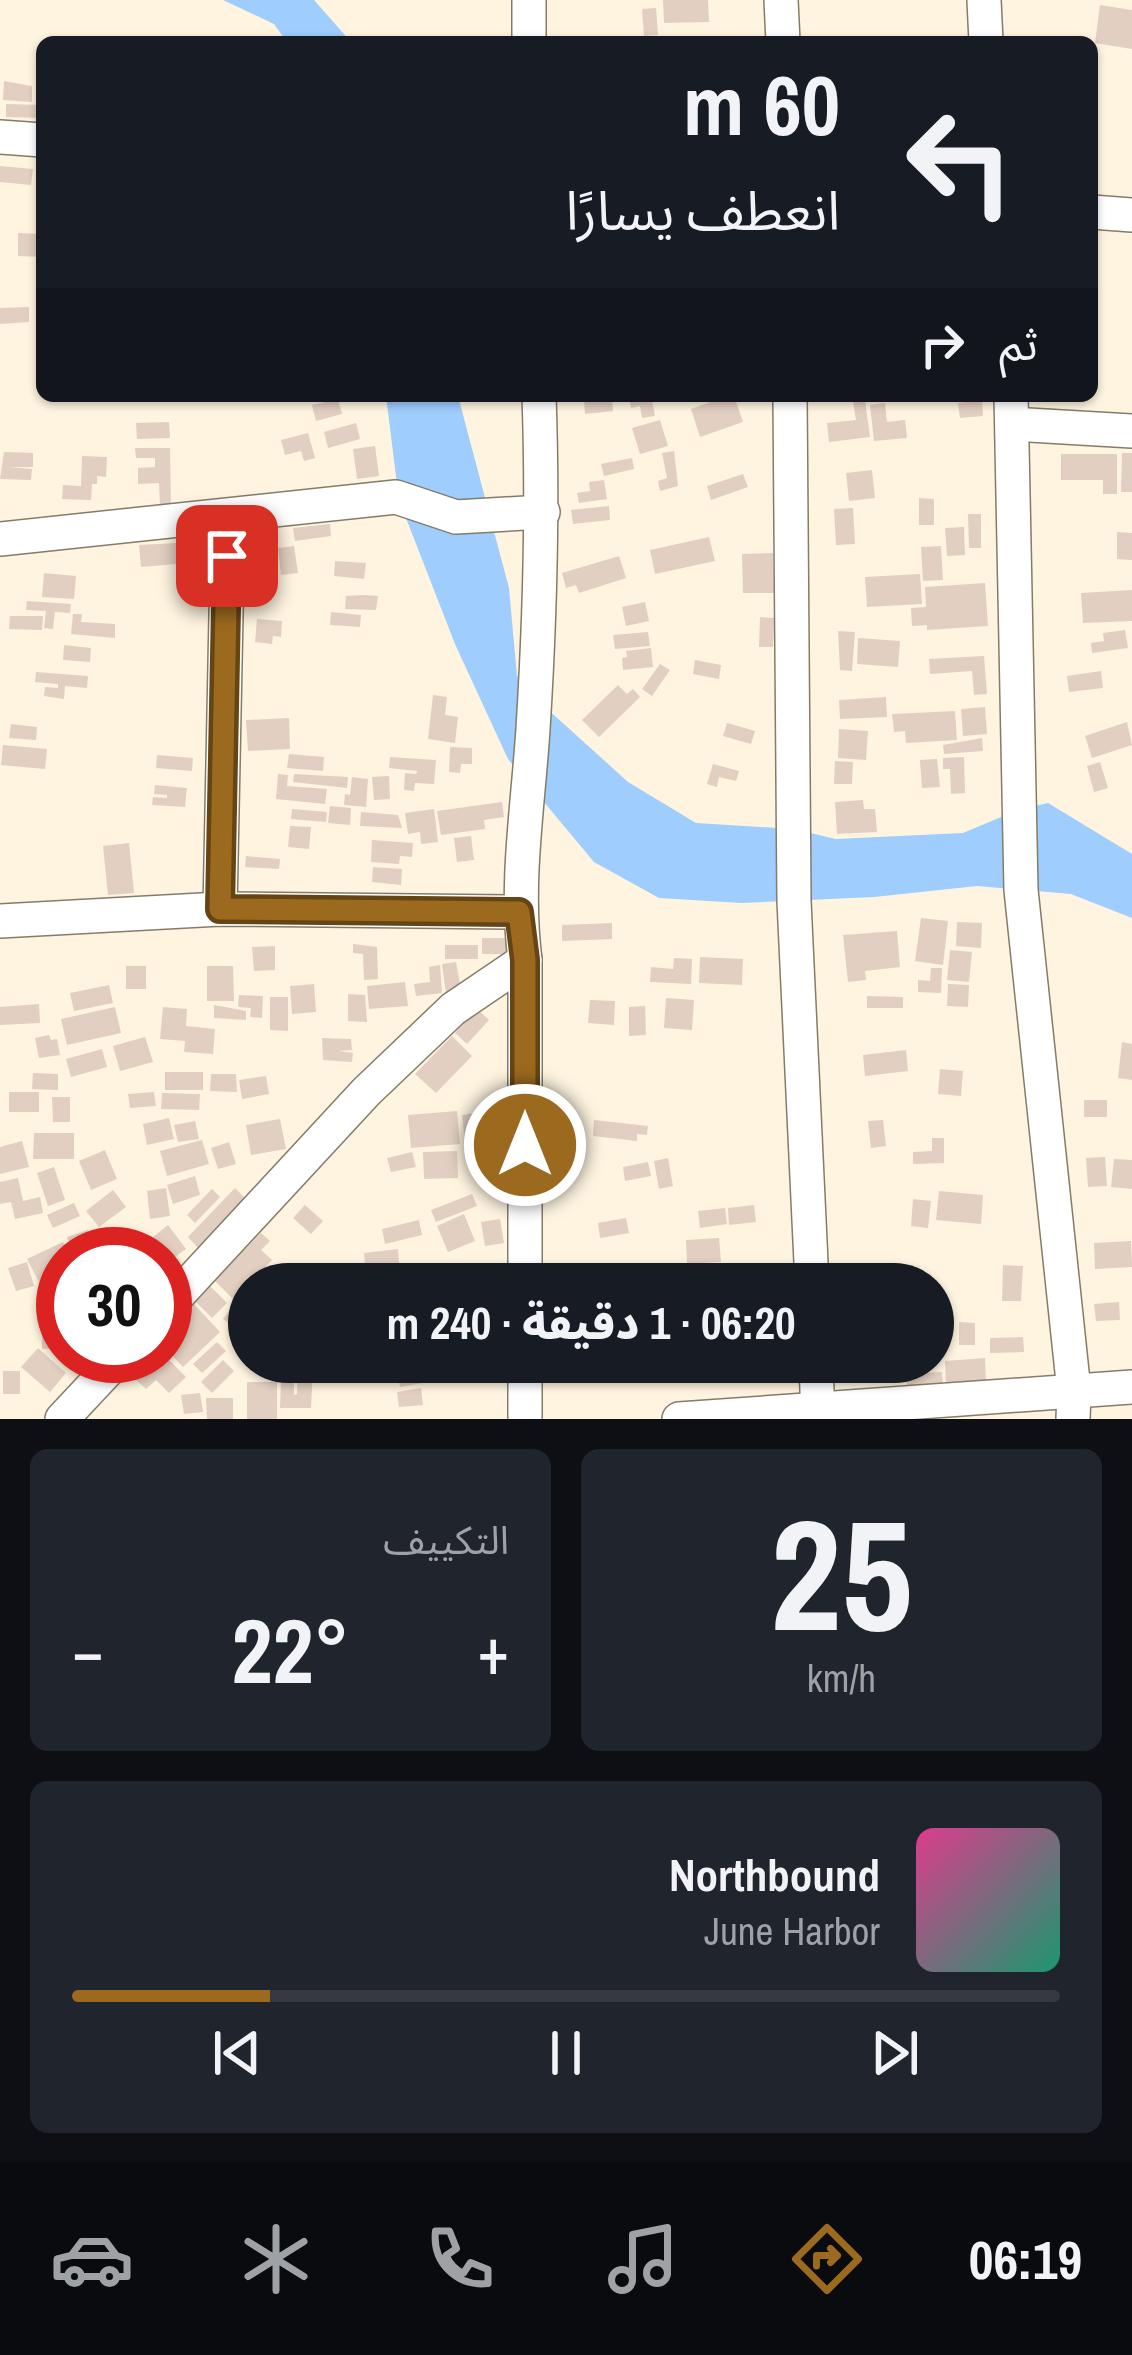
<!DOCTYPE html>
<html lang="ar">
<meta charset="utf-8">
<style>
body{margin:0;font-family:"Archivo Narrow","Noto Sans Arabic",sans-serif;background:#20242c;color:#f1f3f6;direction:rtl;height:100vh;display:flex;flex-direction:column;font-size:45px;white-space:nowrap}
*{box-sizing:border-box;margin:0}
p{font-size:39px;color:#9ea1a6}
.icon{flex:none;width:66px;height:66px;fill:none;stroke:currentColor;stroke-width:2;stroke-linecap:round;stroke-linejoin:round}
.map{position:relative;height:1419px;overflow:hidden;direction:ltr}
.details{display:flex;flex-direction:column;gap:30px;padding:30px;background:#0d0f14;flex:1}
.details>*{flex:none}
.top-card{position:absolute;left:36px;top:36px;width:1062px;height:366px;border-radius:18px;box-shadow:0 3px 9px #0004;direction:rtl;background:#171b24;color:#f1f3f6;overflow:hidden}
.speed{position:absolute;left:36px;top:1227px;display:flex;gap:24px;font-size:60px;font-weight:700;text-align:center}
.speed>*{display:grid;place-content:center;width:156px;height:156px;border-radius:50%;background:#171b24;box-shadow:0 3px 9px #0004;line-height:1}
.speed .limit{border:18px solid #d22;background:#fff;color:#111}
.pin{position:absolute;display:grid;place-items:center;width:102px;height:102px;color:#fff;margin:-51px;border-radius:24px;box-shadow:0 6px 18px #0006}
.me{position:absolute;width:132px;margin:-66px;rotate:0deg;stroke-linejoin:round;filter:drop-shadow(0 0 9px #0008)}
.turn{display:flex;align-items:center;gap:42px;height:252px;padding:0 60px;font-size:54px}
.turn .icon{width:156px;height:156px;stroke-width:2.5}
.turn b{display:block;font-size:84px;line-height:102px}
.then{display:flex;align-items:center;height:114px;padding:0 60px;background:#0003;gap:24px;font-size:45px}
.big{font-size:90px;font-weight:800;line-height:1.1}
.details .tile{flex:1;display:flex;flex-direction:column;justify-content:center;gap:18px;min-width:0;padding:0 42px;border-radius:18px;background:#20242c}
.details .dial{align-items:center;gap:0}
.dial b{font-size:156px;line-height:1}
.song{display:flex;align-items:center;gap:36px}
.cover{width:144px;height:144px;border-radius:18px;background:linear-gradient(135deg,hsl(330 70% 55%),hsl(160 70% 35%))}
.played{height:12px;border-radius:6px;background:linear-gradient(90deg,#9c6a1e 20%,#363941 20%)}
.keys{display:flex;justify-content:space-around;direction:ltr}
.heat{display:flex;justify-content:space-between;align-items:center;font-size:66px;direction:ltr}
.details .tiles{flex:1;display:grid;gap:30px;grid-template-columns:1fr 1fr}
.tile:last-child{grid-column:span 2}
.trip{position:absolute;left:228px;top:1263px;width:726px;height:120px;border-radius:60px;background:#171b24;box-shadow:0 3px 9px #0004;font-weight:800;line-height:120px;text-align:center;direction:rtl}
.tabs{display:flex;height:192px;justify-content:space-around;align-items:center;background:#090b0e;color:#9ea1a6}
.tabs .icon{width:84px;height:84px}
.tabs .current{color:#9c6a1e}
.tabs b{font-size:54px;color:#f1f3f6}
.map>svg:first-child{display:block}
</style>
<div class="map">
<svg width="1132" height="1419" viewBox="0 0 1132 1419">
<rect width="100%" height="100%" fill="#fef4e0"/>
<g fill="#9ecdfe">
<polygon points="223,0 314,0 351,42 287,42 274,24"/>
<polygon points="386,396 458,396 509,588 517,676 534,697 628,782 696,823 793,829 836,839 963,833 1018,810 1048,803 1132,854 1132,918 1071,894 977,886 874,897 742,903 659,898 594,862 508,759 455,644 399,500"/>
</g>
<g fill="#e2cfc1">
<polygon points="663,0 708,0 709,22 664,23"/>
<polygon points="1100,5 1132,10 1132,49 1095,43"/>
<polygon points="656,8 658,35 644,36 642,9"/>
<polygon points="4,81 32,86 32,102 3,100"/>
<polygon points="6,104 42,105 42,118 6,117"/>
<polygon points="0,166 33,169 31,185 0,182"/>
<polygon points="18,233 42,234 42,257 18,256"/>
<polygon points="29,307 29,322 0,324 0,308"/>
<polygon points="629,396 651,396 655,416 642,418 640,406 631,408"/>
<polygon points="727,396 734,396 743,422 700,437 691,409"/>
<polygon points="612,397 613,411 585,414 584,400"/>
<polygon points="338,399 342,414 316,421 312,405"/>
<polygon points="865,400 870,437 829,442 827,423 856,420 853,402"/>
<polygon points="982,400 983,416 960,418 958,403"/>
<polygon points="885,403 887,422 905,420 907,438 874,441 870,405"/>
<polygon points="660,420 668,446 640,454 632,428"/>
<polygon points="169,422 170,438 137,439 136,423"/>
<polygon points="356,423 360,439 328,448 324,432"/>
<polygon points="308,433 315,458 304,461 301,451 285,455 281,440"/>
<polygon points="375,446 379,476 357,479 353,449"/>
<polygon points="135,448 170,448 171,507 160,507 159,483 138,484 138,468 155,467 155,458 136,458"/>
<polygon points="674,451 678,486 660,491 658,481 667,478 662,453"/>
<polygon points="4,452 33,453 33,467 9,467 32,469 31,480 0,479"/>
<polygon points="1122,453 1132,453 1132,492 1121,492"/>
<polygon points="1061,454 1117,454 1117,494 1103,494 1103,480 1061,480"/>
<polygon points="82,456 107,457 106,477 97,476 97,484 92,484 91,500 62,499 63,485 81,486"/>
<polygon points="632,458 634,469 604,476 601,464"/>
<polygon points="872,470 875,498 849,501 846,473"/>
<polygon points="743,474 748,487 711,500 707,486"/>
<polygon points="604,480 607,499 579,503 577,493 590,491 589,482"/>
<polygon points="919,498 934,499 934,525 919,525"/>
<polygon points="609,506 610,520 573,524 571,510"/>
<polygon points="853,508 855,544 836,545 834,509"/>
<polygon points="968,514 981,514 981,548 969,548"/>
<polygon points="330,524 331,536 295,541 293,528"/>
<polygon points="964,527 965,555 947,556 945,528"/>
<polygon points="1117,532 1132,533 1132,560 1117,559"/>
<polygon points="709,537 715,561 655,574 650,550"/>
<polygon points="176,543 177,564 141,567 139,545"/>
<polygon points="294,546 298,573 281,575 278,548"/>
<polygon points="941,546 943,580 923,581 921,547"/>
<polygon points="773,553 774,593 743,593 742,554"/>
<polygon points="619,556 626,578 579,593 576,585 566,588 562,573"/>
<polygon points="335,561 366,563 364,579 334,576"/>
<polygon points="44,573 76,576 74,599 42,597"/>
<polygon points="920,574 922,604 867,607 865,577"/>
<polygon points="985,583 988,626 927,630 927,625 912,626 911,608 926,607 925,587"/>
<polygon points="1132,590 1132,621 1083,623 1081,593"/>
<polygon points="363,595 378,596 376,610 345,609 346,596"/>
<polygon points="27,601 71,604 70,613 55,612 53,629 44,628 46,611 26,610"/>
<polygon points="645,602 649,621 626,626 622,607"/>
<polygon points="331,612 361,615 360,627 330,625"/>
<polygon points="73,614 82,614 81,622 115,624 115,638 71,634"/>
<polygon points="10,616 43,616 42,630 9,629"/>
<polygon points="760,617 774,618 773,647 759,647"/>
<polygon points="257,619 282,621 281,637 273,636 272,644 255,642"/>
<polygon points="1125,630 1128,648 1092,653 1091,643 1104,641 1103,633"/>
<polygon points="838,631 855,632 852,671 840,670"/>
<polygon points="648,632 650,646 615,649 613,635"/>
<polygon points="858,638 900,641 898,667 857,664"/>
<polygon points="64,645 91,648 90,662 63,660"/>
<polygon points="651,648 653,667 623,670 622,658 627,657 626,651"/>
<polygon points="984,656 987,694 974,695 972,671 930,674 929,659"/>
<polygon points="695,660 721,665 719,679 693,674"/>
<polygon points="660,664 670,670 652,696 642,689"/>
<polygon points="1101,671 1103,688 1069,692 1067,676"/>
<polygon points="36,672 88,676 87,688 65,686 64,699 44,696 45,687 58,688 58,684 35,682"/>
<polygon points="618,685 627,694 633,689 640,697 599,737 582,720"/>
<polygon points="433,695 447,697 445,715 458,717 455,743 428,739"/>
<polygon points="886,697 887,717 840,719 839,700"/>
<polygon points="985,707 987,734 963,736 961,709"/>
<polygon points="955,711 957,740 906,743 905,731 894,732 892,714"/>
<polygon points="289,718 290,749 248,751 246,720"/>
<polygon points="1127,722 1132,745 1092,758 1085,736"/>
<polygon points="727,723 755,731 751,744 723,736"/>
<polygon points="11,724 37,727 36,740 9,738"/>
<polygon points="839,729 868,731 866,760 838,758"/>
<polygon points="982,738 983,751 944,754 943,745"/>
<polygon points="3,745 47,749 45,769 1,765"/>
<polygon points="450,747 472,748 472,764 461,764 460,773 449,772"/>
<polygon points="289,754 324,757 323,771 287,768"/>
<polygon points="157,755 193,758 192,771 156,768"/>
<polygon points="390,757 436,760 434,784 415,783 414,791 404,790 405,773 416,774 417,771 389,768"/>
<polygon points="964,757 965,793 951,794 950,769 943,769 943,758"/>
<polygon points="937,759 940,787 922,788 920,760"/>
<polygon points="835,761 853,762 852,784 834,784"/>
<polygon points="1100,762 1108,788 1094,792 1087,766"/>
<polygon points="713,764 739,771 736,781 719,777 717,787 707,784"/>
<polygon points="278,774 288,775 287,786 327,789 325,804 276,799"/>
<polygon points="294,774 348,777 347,788 293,782"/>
<polygon points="389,776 390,799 374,800 372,777"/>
<polygon points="352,777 368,779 366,807 344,805 345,794 350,795"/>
<polygon points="155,785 187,788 185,807 152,805 153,797 167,798 167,795 154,794"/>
<polygon points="863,800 864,809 875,809 877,832 837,834 835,802"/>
<polygon points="502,802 504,817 484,820 485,829 441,835 437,811"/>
<polygon points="330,806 351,808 350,825 328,823"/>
<polygon points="292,809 327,812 326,822 291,819"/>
<polygon points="434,809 438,842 421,844 420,832 408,834 405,813"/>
<polygon points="361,812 398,815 402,828 360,826"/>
<polygon points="290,826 311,827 309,849 288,847"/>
<polygon points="471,836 474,860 457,862 454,838"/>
<polygon points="372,840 413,843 412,857 400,856 399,864 371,862"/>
<polygon points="129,843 134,893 108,895 103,846"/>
<polygon points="246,856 280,859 279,869 245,867"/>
<polygon points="373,867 402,869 401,885 372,882"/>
<polygon points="921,918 948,921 943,965 915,961"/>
<polygon points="957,922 982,923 981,948 956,946"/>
<polygon points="612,923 612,939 562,941 562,925"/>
<polygon points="897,931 900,967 865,971 866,980 848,982 843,935"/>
<polygon points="482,938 506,938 507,954 482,954"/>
<polygon points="353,944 377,947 378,979 364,980 363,954 353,953"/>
<rect x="445" y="945" width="33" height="14"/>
<polygon points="275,946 275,970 254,971 252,947"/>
<polygon points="950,950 972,952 969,982 947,980"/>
<polygon points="700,957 743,959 742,985 699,983"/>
<polygon points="674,958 692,959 691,984 650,982 651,967 673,969"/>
<polygon points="456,962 461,989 447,1001 442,964"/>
<polygon points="440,965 442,993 416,996 414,984 430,982 429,967"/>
<rect x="126" y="966" width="20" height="23"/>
<polygon points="207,966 233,966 234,1001 207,1001"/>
<polygon points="931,968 942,968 941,993 918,992 918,980 930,981"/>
<polygon points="405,982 408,1006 369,1009 367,986"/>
<polygon points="314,984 316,1012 292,1014 290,986"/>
<polygon points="948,984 969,985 968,1007 947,1006"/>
<polygon points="109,985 113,1003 74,1011 70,993"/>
<polygon points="348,994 365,995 367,1022 348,1021"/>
<polygon points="239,995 263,996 262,1018 250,1017 251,1008 238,1007"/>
<polygon points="867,996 903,997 903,1008 867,1008"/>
<polygon points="270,997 288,997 288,1031 270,1030"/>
<polygon points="666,998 694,1000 692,1030 664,1028"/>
<polygon points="590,1000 615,1001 614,1025 588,1023"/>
<polygon points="39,1004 40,1023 0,1025 0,1007"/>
<polygon points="214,1005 246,1011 246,1020 214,1018"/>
<polygon points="645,1006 646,1035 629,1036 629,1007"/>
<polygon points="115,1007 121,1033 67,1045 61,1019"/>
<polygon points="163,1007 187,1009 186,1026 215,1029 213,1054 184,1052 185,1041 160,1039"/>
<polygon points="477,1009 489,1020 467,1044 455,1033"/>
<polygon points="49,1035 51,1040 57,1039 60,1055 39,1058 35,1038"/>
<polygon points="452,1036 472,1056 436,1093 415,1074"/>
<polygon points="145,1037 153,1062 120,1071 113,1046"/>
<polygon points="322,1038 351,1039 352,1050 338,1051 353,1053 352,1062 323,1060"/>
<polygon points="1122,1042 1132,1044 1132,1080 1118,1078"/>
<polygon points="102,1049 107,1067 71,1077 66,1059"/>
<polygon points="906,1050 908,1071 865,1076 863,1055"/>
<polygon points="940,1069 963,1071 961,1096 938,1094"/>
<rect x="165" y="1072" width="38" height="18"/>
<polygon points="33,1073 58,1074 58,1090 32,1089"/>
<polygon points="211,1074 236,1074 237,1092 210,1091"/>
<polygon points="266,1076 269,1094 242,1099 239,1080"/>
<rect x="9" y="1092" width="30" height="20"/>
<polygon points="154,1092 156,1106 130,1108 128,1094"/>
<polygon points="162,1093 200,1094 199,1110 161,1109"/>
<polygon points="52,1097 70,1097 70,1122 53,1122"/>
<rect x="1084" y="1100" width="23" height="17"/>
<polygon points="457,1111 460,1144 411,1148 408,1115"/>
<polygon points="476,1113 479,1140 465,1142 462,1115"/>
<polygon points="169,1118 174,1139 147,1145 143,1124"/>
<polygon points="280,1119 286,1149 251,1155 246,1125"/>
<polygon points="594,1120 648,1126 647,1135 637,1134 637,1141 593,1136"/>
<polygon points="883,1120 886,1146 871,1148 868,1121"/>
<polygon points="195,1121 199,1139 178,1142 174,1125"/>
<polygon points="34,1133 74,1133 74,1159 33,1159"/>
<polygon points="932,1138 944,1138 944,1163 913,1164 913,1152 932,1151"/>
<polygon points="202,1140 209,1164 167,1176 160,1151"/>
<polygon points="22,1141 29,1167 0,1174 0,1147"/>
<polygon points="229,1142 236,1164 218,1169 211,1148"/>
<polygon points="105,1150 117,1179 91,1190 79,1161"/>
<polygon points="457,1151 458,1178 424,1179 423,1152"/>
<polygon points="412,1152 416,1167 391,1172 387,1158"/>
<polygon points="1105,1157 1107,1186 1088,1187 1086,1158"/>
<polygon points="668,1158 673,1186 659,1189 654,1161"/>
<polygon points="1114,1159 1132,1160 1132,1189 1111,1187"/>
<polygon points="648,1162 651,1176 625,1181 623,1167"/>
<polygon points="54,1167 65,1200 48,1206 37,1173"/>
<polygon points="195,1176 200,1195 173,1204 167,1185"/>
<polygon points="18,1178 23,1201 40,1197 43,1213 15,1219 11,1202 0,1204 0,1182"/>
<polygon points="166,1188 170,1216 150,1219 147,1191"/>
<polygon points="235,1188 247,1200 199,1249 188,1237"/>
<polygon points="212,1189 220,1197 195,1223 187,1215"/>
<polygon points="113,1190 126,1207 99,1227 86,1211"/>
<polygon points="939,1191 983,1195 981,1224 936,1220"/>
<polygon points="472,1194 477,1206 436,1222 431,1210"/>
<polygon points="913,1199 931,1201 928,1228 911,1226"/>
<polygon points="74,1203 80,1216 53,1228 47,1215"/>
<polygon points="305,1205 323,1221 311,1234 293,1218"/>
<polygon points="754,1205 756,1222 729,1225 728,1208"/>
<polygon points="725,1208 727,1224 700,1228 698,1211"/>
<polygon points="464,1214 475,1241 448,1252 437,1226"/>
<polygon points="626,1218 629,1233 600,1238 598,1223"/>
<polygon points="500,1219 504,1243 485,1246 481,1222"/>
<polygon points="419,1220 422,1235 385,1244 382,1229"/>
<polygon points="168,1225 186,1249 171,1260 153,1237"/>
<polygon points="88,1230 95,1249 73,1254 67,1237"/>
<polygon points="261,1233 270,1241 261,1250 272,1260 234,1300 214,1280"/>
<polygon points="719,1238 721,1262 687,1264 686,1240"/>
<polygon points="1131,1241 1132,1267 1095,1269 1094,1243"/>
<polygon points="63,1242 70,1254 63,1254 63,1270 39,1282 27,1259"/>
<polygon points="398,1249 400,1274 366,1277 364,1253"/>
<polygon points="27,1262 34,1286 16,1291 8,1268"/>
<polygon points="1003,1265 1023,1266 1021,1301 1002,1301"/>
<polygon points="208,1284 227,1303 212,1318 193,1299"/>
<polygon points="1119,1302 1120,1320 1096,1321 1094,1304"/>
<polygon points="193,1303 220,1332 183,1367 165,1348 165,1330"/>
<polygon points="233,1306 249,1317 241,1332 223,1319"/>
<polygon points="959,1322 975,1323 975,1345 959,1345"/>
<polygon points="42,1329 63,1329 63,1348 42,1349"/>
<polygon points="1023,1337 1024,1352 990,1353 990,1338"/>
<polygon points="217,1342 226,1351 202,1373 193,1364"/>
<polygon points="38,1348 66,1373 50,1392 21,1367"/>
<polygon points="143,1356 165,1356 186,1377 169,1393 156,1380 146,1389 124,1369"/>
<polygon points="985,1358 986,1384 946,1386 945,1361"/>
<polygon points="223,1360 234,1371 212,1393 201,1382"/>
<polygon points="424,1362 428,1382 400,1387 396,1363"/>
<polygon points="430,1362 476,1362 477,1373 432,1377"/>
<polygon points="598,1362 627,1362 627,1374 598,1375"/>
<polygon points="670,1362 702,1362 703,1375 672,1377"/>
<polygon points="298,1366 313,1367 311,1408 280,1408 281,1380 294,1380 294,1395 297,1394"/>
<rect x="3" y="1371" width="17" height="23"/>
<polygon points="942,1372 943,1386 907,1388 906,1374"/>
<rect x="247" y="1382" width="30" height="37"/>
<polygon points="421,1388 423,1405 399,1407 397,1392"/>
<polygon points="200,1393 203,1412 184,1414 181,1395"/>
<polygon points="206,1398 233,1398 233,1419 207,1419"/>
</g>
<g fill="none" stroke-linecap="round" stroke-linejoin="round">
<defs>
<g id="minor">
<polyline points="529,0 529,42"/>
<polyline points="781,0 783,42"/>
<polyline points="984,0 986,42"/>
<polyline points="0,137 42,140"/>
<polyline points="1092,212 1132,215"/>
<polyline points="790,396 794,901 812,1284"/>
<polyline points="1011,396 1021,890 1074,1391 1073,1419"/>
<polyline points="1013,424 1132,431"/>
<polyline points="0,539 396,497 456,517 543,512"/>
<polyline points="220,909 228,517"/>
<polyline points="0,921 220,909 519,912"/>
<path d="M525 1284V960C515 883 528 807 533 729 540 618 543 507 539 396"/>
<polyline points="165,1309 366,1092 453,1009 525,960"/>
<polyline points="816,1362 818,1419"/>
<polyline points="62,1419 121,1356"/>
<polyline points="525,1419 525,1362"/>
<polyline points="679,1419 1132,1387"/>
</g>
</defs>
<use href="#minor" stroke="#847c69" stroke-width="36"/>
<use href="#minor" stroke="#fff" stroke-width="33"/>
</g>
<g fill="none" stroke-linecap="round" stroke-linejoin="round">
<defs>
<polyline id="route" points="227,556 220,909 519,912 525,960 525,1145"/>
</defs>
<use href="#route" stroke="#654514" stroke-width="30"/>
<use href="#route" stroke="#9c6a1e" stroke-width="21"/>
</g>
</svg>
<div class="speed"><div class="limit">30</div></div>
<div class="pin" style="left:227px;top:556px;background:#d93025"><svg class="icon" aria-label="arrive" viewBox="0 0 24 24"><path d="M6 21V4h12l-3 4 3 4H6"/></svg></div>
<svg class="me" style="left:525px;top:1145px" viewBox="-20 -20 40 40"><circle r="17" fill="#9c6a1e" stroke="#fff" stroke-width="3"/><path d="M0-11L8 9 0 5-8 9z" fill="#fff"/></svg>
<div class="trip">06:20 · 1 دقيقة · 240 m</div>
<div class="top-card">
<div class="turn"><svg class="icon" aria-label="left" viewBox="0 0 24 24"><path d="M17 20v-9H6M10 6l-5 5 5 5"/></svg><div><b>60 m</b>انعطف يسارًا</div></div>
<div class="then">ثم<svg class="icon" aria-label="right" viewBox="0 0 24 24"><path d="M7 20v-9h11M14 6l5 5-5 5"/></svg></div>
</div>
</div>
<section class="details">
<div class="tiles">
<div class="tile dial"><b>25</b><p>km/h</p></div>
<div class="tile"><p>التكييف</p>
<div class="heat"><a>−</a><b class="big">22°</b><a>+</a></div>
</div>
<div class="tile">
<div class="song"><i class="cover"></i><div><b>Northbound</b><p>June Harbor</p></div></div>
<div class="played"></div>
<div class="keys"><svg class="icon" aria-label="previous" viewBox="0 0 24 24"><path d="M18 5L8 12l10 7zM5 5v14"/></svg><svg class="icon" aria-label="pause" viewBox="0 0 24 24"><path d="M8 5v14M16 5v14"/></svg><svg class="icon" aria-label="next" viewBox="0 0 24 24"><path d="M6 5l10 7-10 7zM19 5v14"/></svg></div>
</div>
</div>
</section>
<nav class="tabs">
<b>06:19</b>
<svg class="icon current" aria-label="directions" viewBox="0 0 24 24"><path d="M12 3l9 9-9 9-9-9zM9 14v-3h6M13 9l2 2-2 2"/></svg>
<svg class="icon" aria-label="music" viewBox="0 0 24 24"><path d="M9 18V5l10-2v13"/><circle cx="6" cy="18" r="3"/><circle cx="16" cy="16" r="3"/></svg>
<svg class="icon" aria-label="phone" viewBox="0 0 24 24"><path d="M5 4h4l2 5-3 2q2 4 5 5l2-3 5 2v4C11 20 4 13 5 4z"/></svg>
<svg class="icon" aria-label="climate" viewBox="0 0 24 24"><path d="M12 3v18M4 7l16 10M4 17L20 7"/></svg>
<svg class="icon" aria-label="car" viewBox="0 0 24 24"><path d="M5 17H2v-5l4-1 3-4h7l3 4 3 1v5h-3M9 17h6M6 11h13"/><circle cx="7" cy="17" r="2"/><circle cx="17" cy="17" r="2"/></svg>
</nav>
